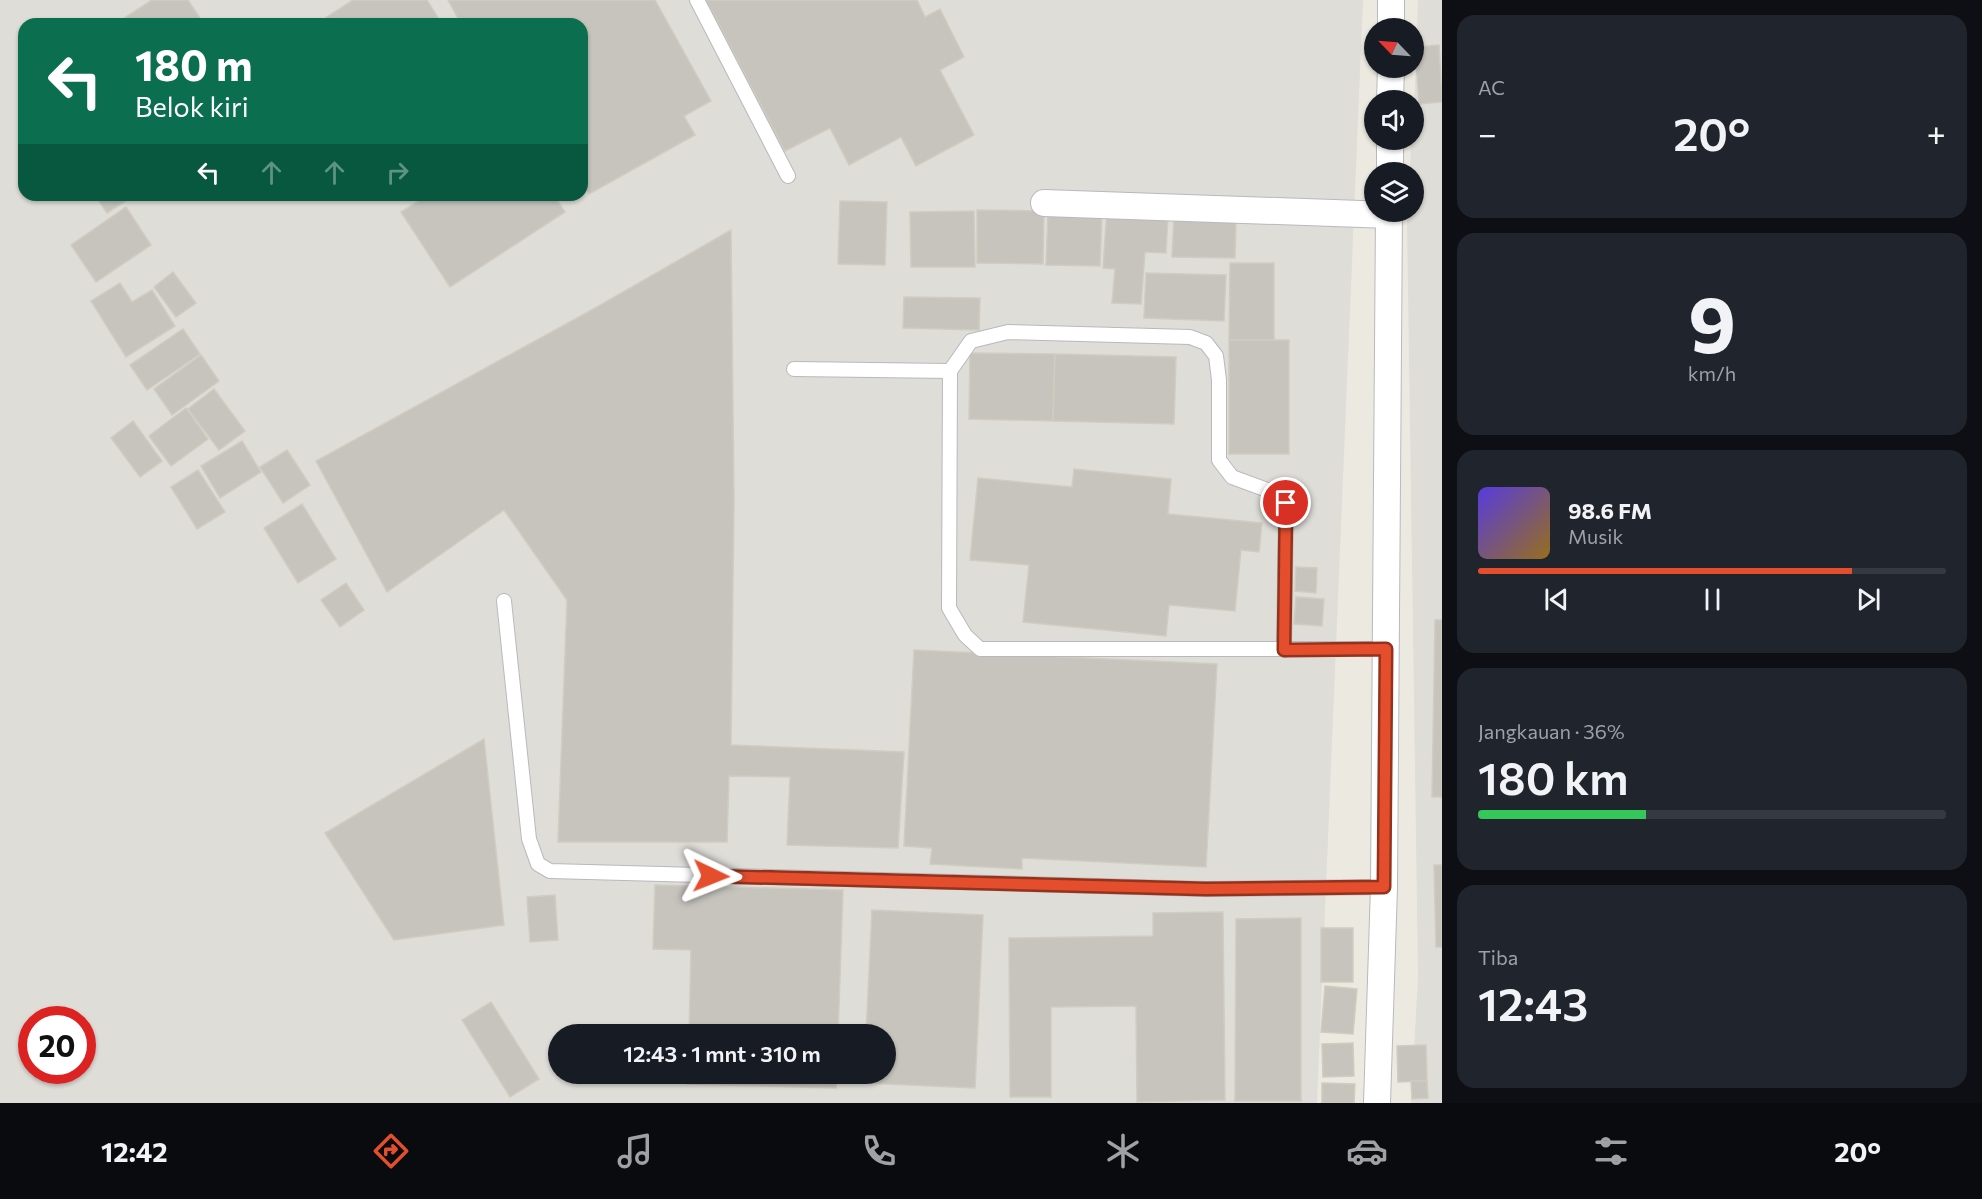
<!DOCTYPE html>
<html lang="id">
<meta charset="utf-8">
<style>
body{margin:0;font-family:Commissioner,sans-serif;background:#20242c;color:#f1f3f6;height:100vh;display:flex;flex-direction:column;font-size:22px;white-space:nowrap}
*{box-sizing:border-box;margin:0}
p{font-size:20px;color:#9ea1a6}
.icon{flex:none;width:33px;height:33px;fill:none;stroke:currentColor;stroke-width:2;stroke-linecap:round;stroke-linejoin:round}
.map{position:relative;flex:1;overflow:hidden}
.panel{display:flex;flex-direction:column;gap:15px;padding:15px;background:#0d0f14;width:540px}
.panel>*{flex:none}
.hud{position:absolute;left:18px;top:18px;width:570px;height:183px;border-radius:18px;box-shadow:0 2px 4px #0004;background:#0b6e4f;color:#fff;overflow:hidden}
.needle{width:39px;rotate:295deg}
.buttons{position:absolute;left:1364px;top:18px;display:grid;gap:12px}
.buttons a{display:grid;place-items:center;width:60px;height:60px;border-radius:50%;background:#171b24;box-shadow:0 2px 4px #0004;font-size:30px}
.speed{position:absolute;left:18px;top:1006px;display:flex;gap:12px;font-size:30px;font-weight:700;text-align:center}
.speed>*{display:grid;place-content:center;width:78px;height:78px;border-radius:50%;background:#171b24;box-shadow:0 2px 4px #0004;line-height:1}
.speed .limit{border:9px solid #d22;background:#fff;color:#111}
.pin{position:absolute;display:grid;place-items:center;width:51px;height:51px;color:#fff;margin:-26px;border:3px solid #fff;border-radius:50%;box-shadow:0 2px 6px #0007}
.me{position:absolute;width:66px;margin:-33px;rotate:92deg;stroke-linejoin:round;filter:drop-shadow(0 0 4px #0008)}
.turn{display:flex;align-items:center;gap:21px;height:126px;padding:0 18px;font-size:27px}
.turn .icon{width:78px;height:78px;stroke-width:2.5}
.turn b{display:block;font-size:42px;line-height:51px}
.lanes{display:flex;align-items:center;height:57px;padding:0 18px;background:#0003;justify-content:center;gap:30px;direction:ltr}
.lanes .off{opacity:.35}
.big{font-size:45px;font-weight:600;line-height:1.1}
.panel .card{flex:1;display:flex;flex-direction:column;justify-content:center;gap:9px;min-width:0;padding:0 21px;border-radius:18px;background:#20242c}
.panel .dial{align-items:center;gap:0}
.dial b{font-size:78px;line-height:1}
.song{display:flex;align-items:center;gap:18px}
.cover{width:72px;height:72px;border-radius:9px;background:linear-gradient(135deg,hsl(250 70% 55%),hsl(40 70% 35%))}
.played{height:6px;border-radius:3px;background:linear-gradient(90deg,#e44e2d 80%,#363941 80%)}
.keys{display:flex;justify-content:space-around;direction:ltr}
.heat{display:flex;justify-content:space-between;align-items:center;font-size:33px;direction:ltr}
.charge{height:9px;border-radius:4px;background:linear-gradient(90deg,#34c759 36%,#363941 0)}
.trip{position:absolute;left:548px;top:1024px;width:348px;height:60px;border-radius:30px;background:#171b24;box-shadow:0 2px 4px #0004;font-weight:600;line-height:60px;text-align:center}
.tab-bar{display:flex;height:96px;justify-content:space-around;align-items:center;background:#090b0e;color:#9ea1a6}
.tab-bar .icon{width:42px;height:42px}
.tab-bar .on{color:#e44e2d}
.tab-bar b{font-size:27px;color:#f1f3f6}
main{display:flex;flex:1;min-height:0}
.map>svg:first-child{display:block}
</style>
<main>
<div class="map">
<svg width="1442" height="1103" viewBox="0 0 1442 1103">
<rect width="100%" height="100%" fill="#eceae0"/>
<g fill="#dfddd8" fill-rule="evenodd">
<path d="M0 0H1363L1317 1103H0ZM24 24H582V195H24ZM32 1020H82V1071H32ZM558 1035H885V1074H558Z"/>
<polygon points="1418,0 1442,0 1442,1103 1411,1103 1418,977 1407,221 1408,212 1413,212 1413,172 1410,172 1411,140 1413,140"/>
</g>
<g fill="#c6c4bd" stroke="#d0ccbf" stroke-width="1.5">
<polygon points="152,0 188,0 204,24 115,24"/>
<polygon points="353,0 427,0 442,24 316,24"/>
<polygon points="448,0 655,0 711,101 684,116 695,135 589,194 582,182 582,24 461,24"/>
<polygon points="706,0 917,0 925,17 940,9 964,57 940,70 974,135 916,166 901,137 849,165 830,128 785,151"/>
<polygon points="1439,45 1442,102 1419,104 1415,47"/>
<polygon points="95,195 124,195 127,200 107,213"/>
<polygon points="428,195 554,195 565,212 450,287 401,212"/>
<polygon points="840,201 887,202 885,265 838,264"/>
<polygon points="126,207 151,245 96,282 71,245"/>
<polygon points="1107,209 1168,213 1166,253 1145,252 1141,304 1112,303 1115,269 1103,268"/>
<polygon points="977,210 1044,211 1043,264 977,263"/>
<polygon points="974,211 975,267 911,267 910,212"/>
<polygon points="1048,211 1102,212 1100,266 1046,265"/>
<polygon points="1174,216 1236,217 1235,258 1172,257"/>
<polygon points="731,230 734,501 731,745 904,752 898,848 787,845 790,777 729,776 727,842 558,842 567,600 504,510 387,592 316,461 597,307"/>
<polygon points="1230,263 1274,263 1274,340 1229,340"/>
<polygon points="173,272 196,303 176,317 154,287"/>
<polygon points="1146,273 1226,275 1224,321 1144,318"/>
<polygon points="120,283 132,302 152,290 175,326 126,357 91,301"/>
<polygon points="904,297 980,298 979,330 903,328"/>
<polygon points="183,329 200,354 147,390 130,365"/>
<rect x="1229" y="340" width="60" height="114"/>
<polygon points="970,353 1055,354 1053,421 969,419"/>
<polygon points="1055,354 1176,357 1174,424 1053,421"/>
<polygon points="201,355 219,381 172,415 154,389"/>
<polygon points="214,389 245,431 219,450 188,409"/>
<polygon points="186,408 208,439 171,466 149,436"/>
<polygon points="133,421 162,461 140,477 111,438"/>
<polygon points="242,441 261,472 220,498 201,466"/>
<polygon points="287,450 310,485 283,503 260,467"/>
<polygon points="1074,469 1171,479 1168,514 1262,523 1259,552 1241,550 1235,611 1169,605 1166,636 1023,622 1029,565 970,560 978,478 1072,487"/>
<polygon points="198,470 225,512 197,529 171,487"/>
<polygon points="302,504 336,559 298,583 264,528"/>
<polygon points="1296,567 1317,568 1316,593 1295,591"/>
<polygon points="346,583 364,610 340,627 321,600"/>
<polygon points="1296,597 1324,599 1322,626 1294,624"/>
<polygon points="1435,620 1442,620 1442,797 1432,797"/>
<polygon points="914,650 1217,664 1206,867 1022,858 1022,869 930,864 932,848 904,846"/>
<polygon points="484,739 504,925 394,940 325,833"/>
<polygon points="1434,865 1442,865 1442,947 1436,947"/>
<polygon points="655,885 843,890 838,1035 689,1035 691,950 653,949"/>
<polygon points="555,895 558,940 530,942 527,897"/>
<polygon points="872,910 983,915 975,1088 864,1083 864,1074 885,1074 885,1035 866,1035"/>
<polygon points="1223,912 1225,1100 1137,1102 1136,1006 1051,1007 1051,1097 1010,1097 1009,938 1153,936 1153,913"/>
<polygon points="1301,918 1301,1101 1235,1101 1236,919"/>
<rect x="1321" y="928" width="32" height="54"/>
<polygon points="1325,986 1357,989 1353,1034 1321,1032"/>
<polygon points="491,1002 539,1079 510,1097 462,1020"/>
<polygon points="1353,1043 1354,1076 1323,1077 1322,1044"/>
<polygon points="1426,1045 1427,1081 1398,1082 1397,1046"/>
<polygon points="688,1074 837,1074 836,1088 687,1084"/>
<polygon points="1411,1081 1427,1081 1428,1098 1412,1099"/>
<polygon points="1322,1083 1355,1084 1354,1103 1322,1103"/>
</g>
<g fill="none" stroke-linecap="round" stroke-linejoin="round">
<defs>
<g id="service">
<polyline points="697,0 788,176"/>
<polyline points="794,369 950,371"/>
<polyline points="504,601 529,839 538,864 550,871 1206,889 1384,887"/>
<polyline points="1284,650 1286,503 1278,494 1232,477 1219,460 1219,380 1216,356 1206,343 1190,337 1008,332 971,341 950,371 949,608 965,635 980,649 1386,649"/>
</g>
<g id="minor">
<polyline points="1391,28 1391,0"/>
<polyline points="1390,100 1391,68"/>
<polyline points="1390,172 1390,140"/>
<polyline points="1044,203 1389,215"/>
<polyline points="1377,1103 1384,887 1389,212"/>
</g>
</defs>
<use href="#service" stroke="#b8b9bf" stroke-width="16"/>
<use href="#minor" stroke="#b8b9bf" stroke-width="28"/>
<use href="#service" stroke="#fff" stroke-width="14"/>
<use href="#minor" stroke="#fff" stroke-width="26"/>
</g>
<g fill="none" stroke-linecap="round" stroke-linejoin="round">
<defs>
<polyline id="route" points="711,876 1206,889 1384,887 1386,649 1284,650 1286,503"/>
</defs>
<use href="#route" stroke="#94331d" stroke-width="15"/>
<use href="#route" stroke="#e44e2d" stroke-width="10"/>
</g>
</svg>
<div class="buttons">
<a><svg class="needle" viewBox="-14 -14 28 28"><path d="M0-13l5 13h-10z" fill="#e53935"/><path d="M0 13l5-13h-10z" fill="#9ea1a6"/></svg></a>
<a><svg class="icon" aria-label="sound" viewBox="0 0 24 24"><path d="M4 9h4l5-4v14l-5-4H4zM17 9q2 3 0 6"/></svg></a>
<a><svg class="icon" aria-label="layers" viewBox="0 0 24 24"><path d="M12 4l9 5-9 5-9-5zM3 14l9 5 9-5"/></svg></a>
</div>
<div class="speed"><div class="limit">20</div></div>
<div class="pin" style="left:1286px;top:503px;background:#d93025"><svg class="icon" aria-label="arrive" viewBox="0 0 24 24"><path d="M6 21V4h12l-3 4 3 4H6"/></svg></div>
<svg class="me" style="left:711px;top:876px" viewBox="-20 -20 40 40"><path d="M0-17L14 15 0 8-14 15z" fill="#e44e2d" stroke="#fff" stroke-width="4"/></svg>
<div class="trip">12:43 · 1 mnt · 310 m</div>
<div class="hud">
<div class="turn"><svg class="icon" aria-label="left" viewBox="0 0 24 24"><path d="M17 20v-9H6M10 6l-5 5 5 5"/></svg><div><b>180 m</b>Belok kiri</div></div>
<div class="lanes"><svg class="icon" aria-label="left" viewBox="0 0 24 24"><path d="M17 20v-9H6M10 6l-5 5 5 5"/></svg><svg class="icon off" aria-label="ahead" viewBox="0 0 24 24"><path d="M12 20V5M6 11l6-6 6 6"/></svg><svg class="icon off" aria-label="ahead" viewBox="0 0 24 24"><path d="M12 20V5M6 11l6-6 6 6"/></svg><svg class="icon off" aria-label="right" viewBox="0 0 24 24"><path d="M7 20v-9h11M14 6l5 5-5 5"/></svg></div>
</div>
</div>
<section class="panel">
<div class="card"><p>AC</p>
<div class="heat"><a>−</a><b class="big">20°</b><a>+</a></div>
</div>
<div class="card dial"><b>9</b><p>km/h</p></div>
<div class="card">
<div class="song"><i class="cover"></i><div><b>98.6 FM</b><p>Musik</p></div></div>
<div class="played"></div>
<div class="keys"><svg class="icon" aria-label="previous" viewBox="0 0 24 24"><path d="M18 5L8 12l10 7zM5 5v14"/></svg><svg class="icon" aria-label="pause" viewBox="0 0 24 24"><path d="M8 5v14M16 5v14"/></svg><svg class="icon" aria-label="next" viewBox="0 0 24 24"><path d="M6 5l10 7-10 7zM19 5v14"/></svg></div>
</div>
<div class="card"><p>Jangkauan · 36%</p><b class="big">180 km</b><div class="charge"></div></div>
<div class="card"><p>Tiba</p><b class="big">12:43</b></div>
</section>
</main>
<nav class="tab-bar">
<b>12:42</b>
<svg class="icon on" aria-label="directions" viewBox="0 0 24 24"><path d="M12 3l9 9-9 9-9-9zM9 14v-3h6M13 9l2 2-2 2"/></svg>
<svg class="icon" aria-label="music" viewBox="0 0 24 24"><path d="M9 18V5l10-2v13"/><circle cx="6" cy="18" r="3"/><circle cx="16" cy="16" r="3"/></svg>
<svg class="icon" aria-label="phone" viewBox="0 0 24 24"><path d="M5 4h4l2 5-3 2q2 4 5 5l2-3 5 2v4C11 20 4 13 5 4z"/></svg>
<svg class="icon" aria-label="climate" viewBox="0 0 24 24"><path d="M12 3v18M4 7l16 10M4 17L20 7"/></svg>
<svg class="icon" aria-label="car" viewBox="0 0 24 24"><path d="M5 17H2v-5l4-1 3-4h7l3 4 3 1v5h-3M9 17h6M6 11h13"/><circle cx="7" cy="17" r="2"/><circle cx="17" cy="17" r="2"/></svg>
<svg class="icon" aria-label="filters" viewBox="0 0 24 24"><path d="M4 7h16M4 17h16"/><circle cx="9" cy="7" r="2"/><circle cx="15" cy="17" r="2"/></svg>
<b>20°</b>
</nav>
